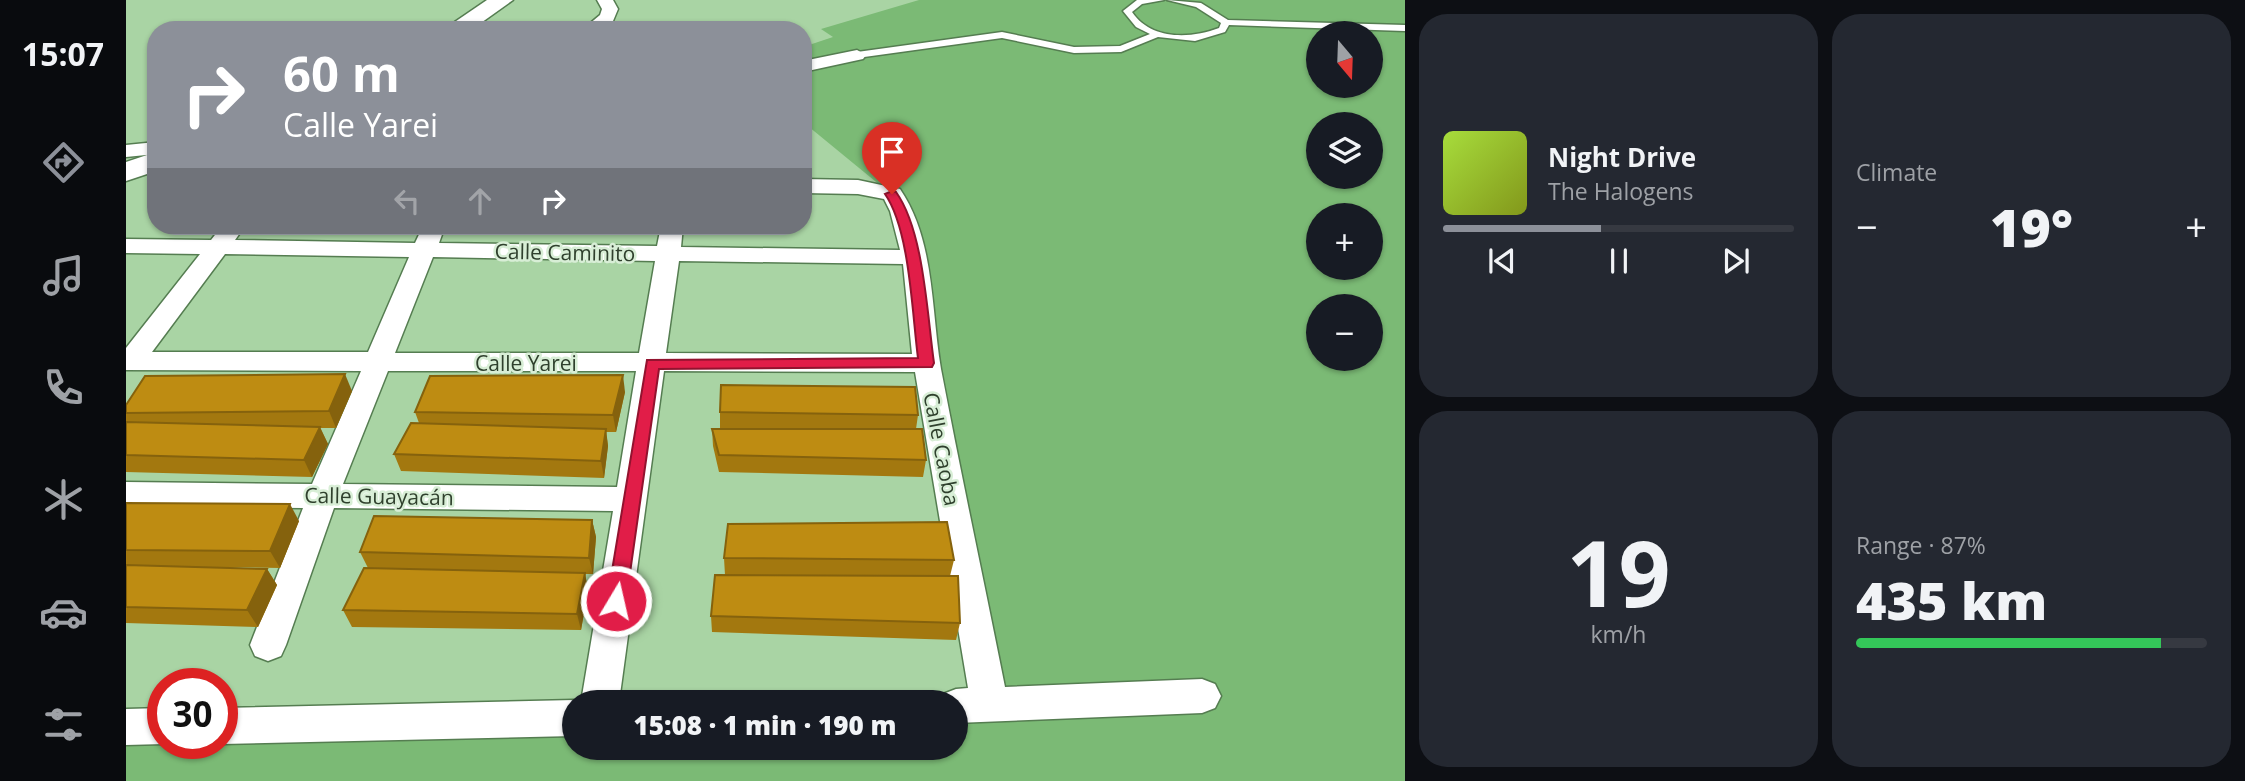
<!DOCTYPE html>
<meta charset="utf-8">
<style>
body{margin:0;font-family:"Open Sans",sans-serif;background:#242831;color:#f1f3f6;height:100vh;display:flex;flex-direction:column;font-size:26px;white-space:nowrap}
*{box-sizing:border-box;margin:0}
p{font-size:23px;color:#9ea1a6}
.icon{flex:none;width:38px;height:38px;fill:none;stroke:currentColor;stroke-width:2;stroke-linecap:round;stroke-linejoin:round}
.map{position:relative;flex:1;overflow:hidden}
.details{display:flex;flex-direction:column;gap:14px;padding:14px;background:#0d0f14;width:840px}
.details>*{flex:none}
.banner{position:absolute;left:21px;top:21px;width:665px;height:214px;border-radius:28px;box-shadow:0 2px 5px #0004;background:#8c9099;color:#fff;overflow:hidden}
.needle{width:46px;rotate:161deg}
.tools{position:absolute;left:1180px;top:21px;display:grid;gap:14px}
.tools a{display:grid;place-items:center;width:77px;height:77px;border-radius:50%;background:#171b24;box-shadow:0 2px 5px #0004;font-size:35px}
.speed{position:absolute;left:21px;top:668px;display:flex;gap:14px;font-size:35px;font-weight:700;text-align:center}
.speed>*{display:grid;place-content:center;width:91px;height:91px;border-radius:50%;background:#171b24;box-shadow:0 2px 5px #0004;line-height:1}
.speed .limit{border:10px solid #d22;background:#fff;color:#111}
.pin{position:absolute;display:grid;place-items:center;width:60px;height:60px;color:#fff;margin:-72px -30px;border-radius:50% 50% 50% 0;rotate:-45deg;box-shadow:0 0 7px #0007}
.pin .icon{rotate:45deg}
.me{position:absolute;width:77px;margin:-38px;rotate:9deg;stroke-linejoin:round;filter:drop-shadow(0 0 5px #0008)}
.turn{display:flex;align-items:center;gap:24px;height:147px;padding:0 21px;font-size:32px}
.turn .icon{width:91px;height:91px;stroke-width:2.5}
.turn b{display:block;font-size:49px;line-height:60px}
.lanes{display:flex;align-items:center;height:66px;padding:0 21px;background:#0003;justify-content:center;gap:35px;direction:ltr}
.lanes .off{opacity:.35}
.big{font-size:52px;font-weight:800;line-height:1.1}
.details .tile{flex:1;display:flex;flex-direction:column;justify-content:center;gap:10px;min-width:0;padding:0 24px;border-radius:28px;background:#242831}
.details .dial{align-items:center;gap:0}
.dial b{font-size:91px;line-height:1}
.song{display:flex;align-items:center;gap:21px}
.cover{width:84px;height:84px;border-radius:10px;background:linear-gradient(135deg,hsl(80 70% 55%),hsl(70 70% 35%))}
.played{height:7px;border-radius:4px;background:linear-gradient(90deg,#8c9099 45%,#363941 45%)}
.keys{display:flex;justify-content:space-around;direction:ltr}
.heat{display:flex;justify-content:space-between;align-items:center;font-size:38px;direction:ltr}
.charge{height:10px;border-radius:5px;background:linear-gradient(90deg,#34c759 87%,#363941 0)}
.details .tiles{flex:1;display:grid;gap:14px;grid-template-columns:repeat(2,1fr)}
.trip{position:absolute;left:436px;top:690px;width:406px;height:70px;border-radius:35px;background:#171b24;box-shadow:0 2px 5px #0004;font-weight:800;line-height:70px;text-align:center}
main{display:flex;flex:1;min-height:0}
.tabs{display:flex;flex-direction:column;width:126px;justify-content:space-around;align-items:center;background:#090b0e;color:#9ea1a6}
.tabs .icon{width:49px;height:49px}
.tabs .on{color:#8c9099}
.tabs b{font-size:32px;color:#f1f3f6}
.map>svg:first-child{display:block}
</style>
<main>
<nav class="tabs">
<b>15:07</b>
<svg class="icon on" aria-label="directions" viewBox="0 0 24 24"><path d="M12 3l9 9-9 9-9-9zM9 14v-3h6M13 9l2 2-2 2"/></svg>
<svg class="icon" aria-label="music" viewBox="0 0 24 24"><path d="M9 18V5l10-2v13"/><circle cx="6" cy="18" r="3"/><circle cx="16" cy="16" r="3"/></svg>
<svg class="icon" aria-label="phone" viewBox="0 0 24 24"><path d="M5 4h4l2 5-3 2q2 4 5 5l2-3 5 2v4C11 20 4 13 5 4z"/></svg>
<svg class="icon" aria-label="climate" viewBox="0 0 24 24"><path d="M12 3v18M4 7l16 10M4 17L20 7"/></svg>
<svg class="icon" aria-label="car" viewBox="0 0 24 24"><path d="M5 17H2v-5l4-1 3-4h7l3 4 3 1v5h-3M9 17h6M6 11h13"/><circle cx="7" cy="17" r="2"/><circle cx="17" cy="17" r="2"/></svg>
<svg class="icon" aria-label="filters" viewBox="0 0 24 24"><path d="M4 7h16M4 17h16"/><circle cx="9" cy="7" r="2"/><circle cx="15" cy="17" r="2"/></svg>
</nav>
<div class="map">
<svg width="1279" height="781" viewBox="0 0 1279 781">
<rect width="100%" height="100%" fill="#a9d4a4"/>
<path fill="#7bba75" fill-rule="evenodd" d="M793 0H1279V781H0V726L37 744H96L448 718V747H830V706L864 705 766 195 677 122V47L707 37 695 29ZM1192 33H1244V86H1192ZM1192 124H1244V177H1192ZM1192 215H1244V268H1192ZM1192 306H1244V359H1192Z"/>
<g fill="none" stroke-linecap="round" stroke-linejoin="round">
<defs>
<path id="lane" d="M1011 0H1038L1016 4 1006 12C1025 40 1064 39 1093 28L1095 23 1070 7 1041 0 1075 3 1102 20 1279 25V31L1103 25 1099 32 1069 41 1032 37 995 52 948 53 876 38 731 58 727 55 731 52 876 32 948 47 994 46 1024 34 1010 27 997 11Z"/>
<g id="street">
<polygon points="471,0 487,0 492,9 487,21 475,30 456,30 474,15 476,9"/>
<polygon points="731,50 740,55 737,59 677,72 677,61"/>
<polygon points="30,142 30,154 0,157 0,145"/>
<path d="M677 179 732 180 774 189C809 240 805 310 815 369 835 475 858 581 879 687L1076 679 1089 684 1095 696 1089 708 1076 713 830 723V702H813L817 694 830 689 842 688 789 372 538 371 493 702H455L487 511 208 508 160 645 155 656 142 661 129 656 124 645 177 508 0 506V482L186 484 235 371 0 370V348L74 254 0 253V239L85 240 96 226H119L109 240 289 243 297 226H319L313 243 531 246 535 226H557L555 247 774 250 764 211 758 199 732 194 677 193ZM99 254 283 257 242 352H26ZM307 257 529 261 513 353H269ZM553 261 777 264 786 354 540 353ZM262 371H510L491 487 217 484Z"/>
<polygon points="448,700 452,702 448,702 448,736 96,744 95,744 96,708"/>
<polygon points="37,708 38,744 0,745 0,709"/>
</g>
<g id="secondary">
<polygon points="361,0 387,0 345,30 317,30"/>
<polygon points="30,152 30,171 0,181 0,162"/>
</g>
</defs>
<use href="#lane" stroke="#557d51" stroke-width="3"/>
<use href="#street" stroke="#557d51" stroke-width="3"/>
<use href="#secondary" stroke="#557d51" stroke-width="3"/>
<use href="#lane" fill="#fff" fill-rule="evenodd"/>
<use href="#street" fill="#fff" fill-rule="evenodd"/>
<use href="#secondary" fill="#fff" fill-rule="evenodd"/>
</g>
<g fill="#a3780f">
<polygon points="226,391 210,428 194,428 202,444 186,477 0,472 0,422 1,422 0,421 0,405"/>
<polygon points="499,392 490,432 480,432 482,446 478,478 275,471 268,454 293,423 289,412"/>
<polygon points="594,412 792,415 790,429 800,460 797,477 593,472 587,446 586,429 594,429"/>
<polygon points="0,503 173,521 154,568 92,567 141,569 151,585 132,627 0,623"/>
<polygon points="466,520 470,537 467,574 459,574 462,590 455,630 226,627 217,610 242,568 234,552"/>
<polygon points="598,558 828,560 824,576 834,623 830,640 586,632 585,616 695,576 599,575"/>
</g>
<g fill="#85620d">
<polygon points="219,374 226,391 210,428 203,411"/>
<polygon points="497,375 499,392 490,432 487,415"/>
<polygon points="194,427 202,444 186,477 178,460"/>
<polygon points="480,429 482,446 478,478 475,461"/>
<polygon points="164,504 173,521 154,568 144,551"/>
<polygon points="466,520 470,537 467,574 463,558"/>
<polygon points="141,569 151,585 132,627 121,610"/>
<polygon points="459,573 462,590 455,630 451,614"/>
</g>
<g fill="#be8c12" stroke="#85620d" stroke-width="2">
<polygon points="219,374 203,411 0,413 0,405 19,376"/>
<polygon points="497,375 487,415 289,412 304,376"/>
<polygon points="595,385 789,387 792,415 594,412"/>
<polygon points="0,422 194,427 178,460 0,455"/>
<polygon points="285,423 480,429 475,461 268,454"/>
<polygon points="586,429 796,429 800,460 593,455"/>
<polygon points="0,503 164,504 144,551 0,550"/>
<polygon points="248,516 466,520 463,558 234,552"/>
<polygon points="821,522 828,560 598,558 602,524"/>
<polygon points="0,565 141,569 121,610 0,607"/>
<polygon points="238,568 459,573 451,614 217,610"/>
<polygon points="589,575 832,576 834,623 585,616"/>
</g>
<path fill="#e11d48" stroke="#92132f" stroke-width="2" d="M766 191 770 192C798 231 801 314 808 363L806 367 533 369 500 601 497 606 490 609 483 606 481 601 521 360 792 358C786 313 784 230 759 194Z"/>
<g text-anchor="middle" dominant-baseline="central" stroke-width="5" stroke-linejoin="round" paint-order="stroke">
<g font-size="21" fill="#2f402d" stroke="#d8eed6">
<text transform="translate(439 252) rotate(1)">Calle Caminito</text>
<text x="400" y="363">Calle Yarei</text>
<text transform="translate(816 449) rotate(79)">Calle Caoba</text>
<text transform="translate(253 496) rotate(1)">Calle Guayacán</text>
</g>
</g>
</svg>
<div class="tools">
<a><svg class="needle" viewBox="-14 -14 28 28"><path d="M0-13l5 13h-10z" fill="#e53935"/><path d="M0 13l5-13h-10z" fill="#9ea1a6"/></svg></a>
<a><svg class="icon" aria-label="layers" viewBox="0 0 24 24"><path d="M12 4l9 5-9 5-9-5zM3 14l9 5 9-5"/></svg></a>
<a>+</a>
<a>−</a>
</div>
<div class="speed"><div class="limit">30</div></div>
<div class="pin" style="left:766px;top:194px;background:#d93025"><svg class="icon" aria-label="arrive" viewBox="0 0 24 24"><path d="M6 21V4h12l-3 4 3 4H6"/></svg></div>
<svg class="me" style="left:490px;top:601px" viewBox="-20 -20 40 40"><circle r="17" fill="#e11d48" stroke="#fff" stroke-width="3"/><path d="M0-11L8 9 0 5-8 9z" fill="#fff"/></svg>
<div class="trip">15:08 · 1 min · 190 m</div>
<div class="banner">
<div class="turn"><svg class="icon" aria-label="right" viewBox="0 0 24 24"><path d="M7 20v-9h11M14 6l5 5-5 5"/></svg><div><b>60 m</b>Calle Yarei</div></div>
<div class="lanes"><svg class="icon off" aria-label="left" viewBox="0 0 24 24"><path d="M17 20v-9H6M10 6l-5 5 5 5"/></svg><svg class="icon off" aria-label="ahead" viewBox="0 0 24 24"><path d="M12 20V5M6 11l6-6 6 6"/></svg><svg class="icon" aria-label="right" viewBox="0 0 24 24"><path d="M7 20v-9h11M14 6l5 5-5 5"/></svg></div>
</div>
</div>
<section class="details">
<div class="tiles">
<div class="tile">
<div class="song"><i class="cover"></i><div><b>Night Drive</b><p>The Halogens</p></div></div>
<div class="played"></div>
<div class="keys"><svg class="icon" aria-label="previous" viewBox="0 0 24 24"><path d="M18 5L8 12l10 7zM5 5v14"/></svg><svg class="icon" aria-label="pause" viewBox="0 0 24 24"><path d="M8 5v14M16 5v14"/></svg><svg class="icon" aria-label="next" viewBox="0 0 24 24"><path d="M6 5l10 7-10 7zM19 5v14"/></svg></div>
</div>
<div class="tile"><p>Climate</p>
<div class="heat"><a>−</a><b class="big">19°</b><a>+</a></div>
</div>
<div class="tile dial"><b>19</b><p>km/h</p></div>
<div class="tile"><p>Range · 87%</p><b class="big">435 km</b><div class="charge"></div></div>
</div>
</section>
</main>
